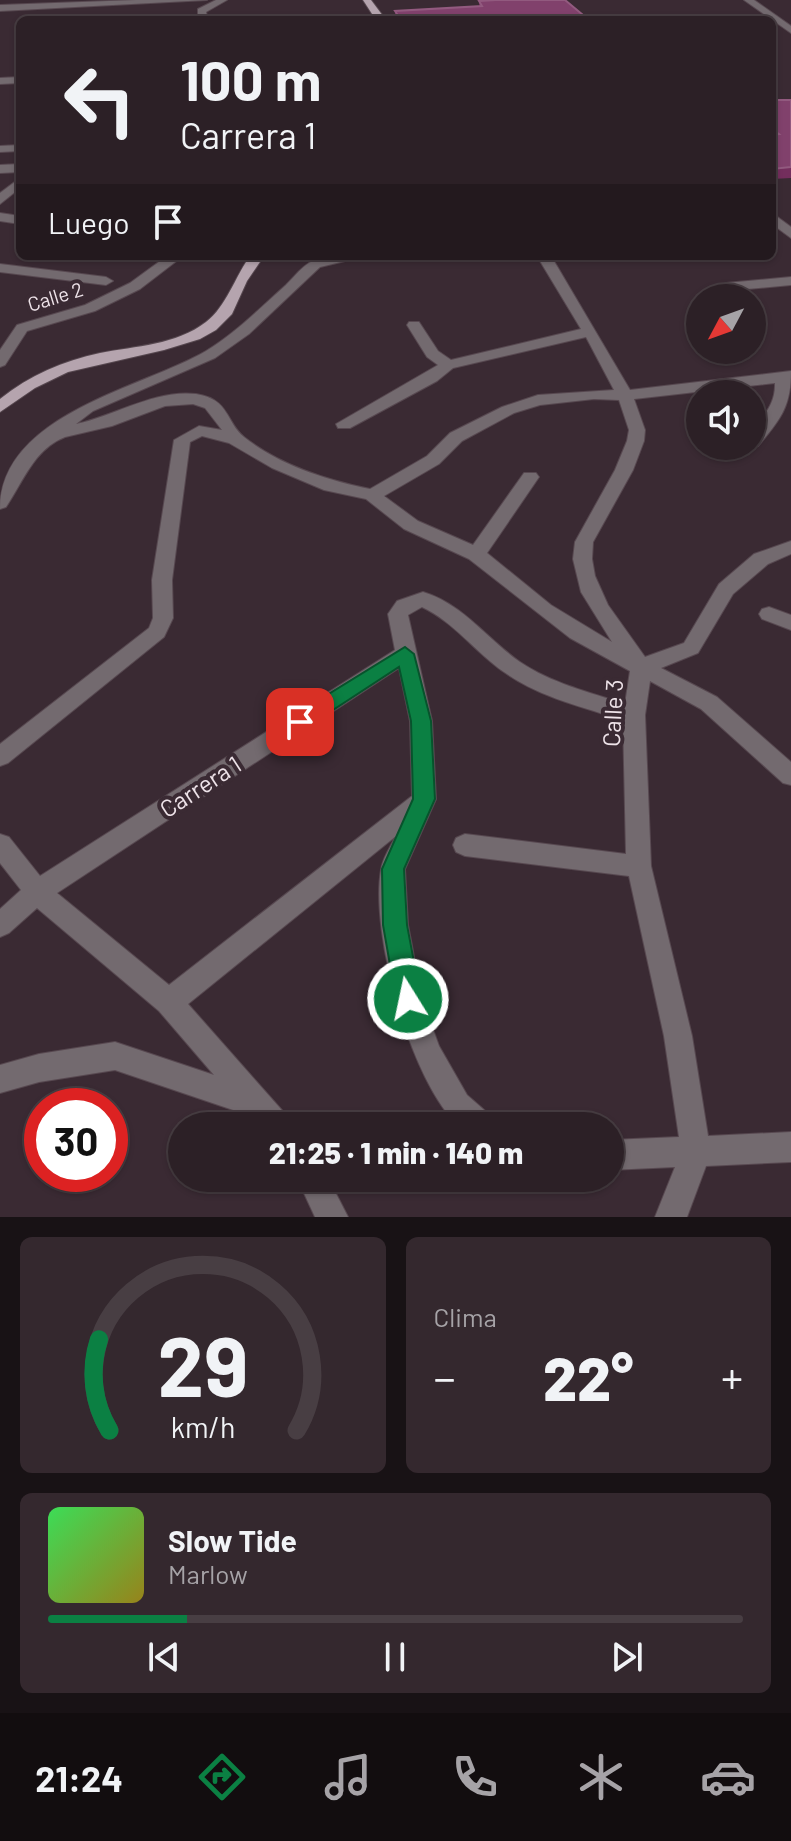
<!DOCTYPE html>
<html lang="es">
<meta charset="utf-8">
<style>
body{margin:0;font-family:Barlow,sans-serif;background:#34282e;color:#f1f3f6;height:100vh;display:flex;flex-direction:column;font-size:30px;white-space:nowrap}
*{box-sizing:border-box;margin:0}
p{font-size:26px;color:#a6a3a7}
.icon{flex:none;width:44px;height:44px;fill:none;stroke:currentColor;stroke-width:2;stroke-linecap:round;stroke-linejoin:round}
.map{position:relative;height:1217px;overflow:hidden}
.side{display:flex;flex-direction:column;gap:20px;padding:20px;background:#181215;flex:1}
.side>*{flex:none}
.top-card{position:absolute;left:16px;top:16px;width:760px;height:244px;border-radius:12px;box-shadow:0 2px 6px #0004,0 0 0 2px #483e43;background:#2c2026;color:#f1f3f6;overflow:hidden}
.needle{width:52px;rotate:229deg}
.buttons{position:absolute;left:686px;top:284px;display:grid;gap:16px}
.buttons a{display:grid;place-items:center;width:80px;height:80px;border-radius:50%;background:#2c2026;box-shadow:0 2px 6px #0004,0 0 0 2px #483e43;font-size:40px}
.speed{position:absolute;left:24px;top:1088px;display:flex;gap:16px;font-size:40px;font-weight:700;text-align:center}
.speed>*{display:grid;place-content:center;width:104px;height:104px;border-radius:50%;background:#2c2026;box-shadow:0 2px 6px #0004,0 0 0 2px #483e43;line-height:1}
.speed .limit{border:12px solid #d22;background:#fff;color:#111}
.pin{position:absolute;display:grid;place-items:center;width:68px;height:68px;color:#fff;margin:-34px;border-radius:16px;box-shadow:0 4px 12px #0006}
.me{position:absolute;width:88px;margin:-44px;rotate:350deg;stroke-linejoin:round;filter:drop-shadow(0 0 6px #0008)}
.turn{display:flex;align-items:center;gap:28px;height:168px;padding:0 32px;font-size:36px}
.turn .icon{width:104px;height:104px;stroke-width:2.5}
.turn b{display:block;font-size:56px;line-height:68px}
.then{display:flex;align-items:center;height:76px;padding:0 32px;background:#0003;gap:16px;font-size:30px}
.big{font-size:60px;font-weight:800;line-height:1.1}
.side .card{flex:1;display:flex;flex-direction:column;justify-content:center;gap:12px;min-width:0;padding:0 28px;border-radius:12px;background:#34282e}
.side .dial{align-items:center;gap:0}
.dial svg{height:208px;overflow:visible;fill:none;stroke:#483e43;stroke-width:7;stroke-linecap:round;text-anchor:middle}
.dial text{fill:#f1f3f6;stroke:none}
.song{display:flex;align-items:center;gap:24px}
.cover{width:96px;height:96px;border-radius:12px;background:linear-gradient(135deg,hsl(130 70% 55%),hsl(50 70% 35%))}
.played{height:8px;border-radius:4px;background:linear-gradient(90deg,#0b8043 20%,#483e43 20%)}
.keys{display:flex;justify-content:space-around;direction:ltr}
.heat{display:flex;justify-content:space-between;align-items:center;font-size:44px;direction:ltr}
.side .tiles{flex:1;display:grid;gap:20px;grid-template-columns:1fr 1fr}
.card:last-child{grid-column:span 2}
.trip{position:absolute;left:168px;top:1112px;width:456px;height:80px;border-radius:40px;background:#2c2026;box-shadow:0 2px 6px #0004,0 0 0 2px #483e43;font-weight:800;line-height:80px;text-align:center}
.menu{display:flex;height:128px;justify-content:space-around;align-items:center;background:#120d0f;color:#a6a3a7}
.menu .icon{width:56px;height:56px}
.menu .active{color:#0b8043}
.menu b{font-size:36px;color:#f1f3f6}
.map>svg:first-child{display:block}
</style>
<div class="map">
<svg width="791" height="1217" viewBox="0 0 791 1217">
<rect width="100%" height="100%" fill="#3a2a33"/>
<g fill="none" stroke-linecap="round" stroke-linejoin="round">
<defs>
<g id="minor">
<polygon points="136,0 207,0 0,11 0,5"/>
<polygon points="216,0 227,0 206,12 208,20 198,20 198,9"/>
<polygon points="744,0 754,0 791,26 791,33"/>
<polygon points="20,77 20,83 0,84 0,78"/>
<polygon points="20,145 20,151 0,152 0,146"/>
<polygon points="20,164 20,172 0,173 0,165"/>
<polygon points="20,178 20,188 0,204 0,193"/>
<polygon points="0,213 20,216 20,224 0,221"/>
<polygon points="772,213 791,227 791,238 772,224"/>
<polygon points="167,256 183,256 140,289 95,311 27,331 5,365 0,367 0,350 17,325 85,305 130,283"/>
<path d="M337 256H366L320 267 249 334 215 358 93 411 76 424C114 416 156 389 196 394 230 399 226 423 244 437 279 465 327 480 370 489L427 456 450 433 502 407 538 395 614 390 586 337 453 368 437 381 350 428H338L336 424 438 365 427 357 407 325 409 322H419L438 351 451 360 581 329 537 256H551L630 390 791 371C791 406 781 419 758 446H748H752C752 419 776 413 775 383L634 399 645 430 644 441 633 470 593 542 592 559 595 576 608 605 645 657 684 643 719 584 754 554 791 541V554L768 564 733 594 698 653 661 668 717 697 791 762V785L783 783 701 709 650 681 645 715 651 866 692 1036 708 1136 791 1132V1162L706 1166 687 1217H655L675 1167 610 1170V1140L679 1137 664 1036 629 876 465 856 456 852 453 845 456 838 465 834 626 854 623 720C582 707 539 697 504 672 475 652 454 622 422 607L408 615 432 721 436 799 405 869 408 925 422 999 439 1046 467 1095 491 1116 496 1126H459C411 1083 370 933 381 870 382 859 391 846 396 836L188 1004 287 1116 292 1126H258L248 1115 115 1070 39 1082 0 1093V1065L39 1054 115 1042 214 1075 159 1011 37 908 9 933 0 937V909L21 890 0 863V834L9 837 40 876 395 650 388 614 397 601 423 592C463 604 487 639 520 662 551 683 589 692 625 704L630 671 570 638 469 559 404 529 366 499 324 490 272 468 229 443 202 436 190 442 172 580 173 618 164 637 8 763 0 766V744L149 628 153 618 152 580 174 440 199 426 222 430 205 408 193 404 165 406 112 426 65 437C34 449 23 482 6 507L0 509C0 414 143 388 206 351 236 333 260 308 286 285 294 277 303 265 313 261 320 258 330 257 337 256ZM594 399 619 400 629 430 627 441 615 470 575 542 573 559 581 592 612 642 551 605 487 553 539 477 536 473H524L473 545 418 521 384 496 439 464 462 441 514 413 540 405ZM399 668 410 721 412 796 169 985 57 893Z"/>
<polygon points="0,264 106,277 113,281 106,285 0,272"/>
<polygon points="791,277 791,285 726,291 719,287 726,283"/>
<polygon points="769,607 791,615 791,630 762,619 759,614 762,609"/>
<polygon points="297,1178 328,1178 348,1217 315,1217"/>
</g>
<g id="major">
<polygon points="363,0 371,0 386,20 376,20"/>
<path d="M250 256H264L247 281 232 314 216 330 200 339 164 350 68 372 35 388 0 412V399C30 375 63 361 100 353 136 346 176 345 206 322 226 307 235 277 250 256Z"/>
</g>
</defs>
<use href="#minor" stroke="#574850" stroke-width="2"/>
<use href="#major" stroke="#574850" stroke-width="2"/>
<use href="#minor" fill="#736a6f" fill-rule="evenodd"/>
<use href="#major" fill="#b5a4ae" fill-rule="evenodd"/>
</g>
<g fill="#742e5d">
<polygon points="479,1 589,20 395,20 395,11 479,6"/>
<polygon points="772,100 791,100 791,178 772,179"/>
</g>
<g fill="#81416c" stroke="#925a7f" stroke-width="2">
<polygon points="496,0 565,0 589,20 401,20 395,11 482,6 479,1"/>
<polygon points="772,100 791,100 791,167 772,169 772,135 779,134 772,129"/>
</g>
<polygon fill="#0b8043" stroke="#07532c" stroke-width="2" points="405,647 414,654 431,721 435,799 404,869 407,925 421,999 417,1007 408,1011 399,1007 396,999 383,925 382,869 413,799 411,721 399,667 307,727 293,727 290,722 293,716"/>
<g text-anchor="middle" dominant-baseline="central" stroke-width="8" stroke-linejoin="round" paint-order="stroke">
<g font-size="20" fill="#eee3e9" stroke="#3a2a33">
<text transform="translate(55 296) rotate(-17)">Calle 2</text>
</g>
<g font-size="24" fill="#eee3e9" stroke="#3a2a33">
<text transform="translate(612 713) rotate(-87)">Calle 3</text>
<text transform="translate(200 786) rotate(-33)">Carrera 1</text>
</g>
</g>
</svg>
<div class="buttons">
<a><svg class="needle" viewBox="-14 -14 28 28"><path d="M0-13l5 13h-10z" fill="#e53935"/><path d="M0 13l5-13h-10z" fill="#a6a3a7"/></svg></a>
<a><svg class="icon" aria-label="sound" viewBox="0 0 24 24"><path d="M4 9h4l5-4v14l-5-4H4zM17 9q2 3 0 6"/></svg></a>
</div>
<div class="speed"><div class="limit">30</div></div>
<div class="pin" style="left:300px;top:722px;background:#d93025"><svg class="icon" aria-label="arrive" viewBox="0 0 24 24"><path d="M6 21V4h12l-3 4 3 4H6"/></svg></div>
<svg class="me" style="left:408px;top:999px" viewBox="-20 -20 40 40"><circle r="17" fill="#0b8043" stroke="#fff" stroke-width="3"/><path d="M0-11L8 9 0 5-8 9z" fill="#fff"/></svg>
<div class="trip">21:25 · 1 min · 140 m</div>
<div class="top-card">
<div class="turn"><svg class="icon" aria-label="left" viewBox="0 0 24 24"><path d="M17 20v-9H6M10 6l-5 5 5 5"/></svg><div><b>100 m</b>Carrera 1</div></div>
<div class="then">Luego<svg class="icon" aria-label="arrive" viewBox="0 0 24 24"><path d="M6 21V4h12l-3 4 3 4H6"/></svg></div>
</div>
</div>
<section class="side">
<div class="tiles">
<div class="card dial"><svg viewBox="0 0 100 80">
<path d="M14 69A42 42 0 1 1 86 69"/>
<path d="M14 69A42 42 0 0 1 10 34" stroke="#0b8043"/>
<text x="50" y="56" font-size="32" font-weight="700">29</text>
<text x="50" y="72" font-size="11">km/h</text>
</svg></div>
<div class="card"><p>Clima</p>
<div class="heat"><a>−</a><b class="big">22°</b><a>+</a></div>
</div>
<div class="card">
<div class="song"><i class="cover"></i><div><b>Slow Tide</b><p>Marlow</p></div></div>
<div class="played"></div>
<div class="keys"><svg class="icon" aria-label="previous" viewBox="0 0 24 24"><path d="M18 5L8 12l10 7zM5 5v14"/></svg><svg class="icon" aria-label="pause" viewBox="0 0 24 24"><path d="M8 5v14M16 5v14"/></svg><svg class="icon" aria-label="next" viewBox="0 0 24 24"><path d="M6 5l10 7-10 7zM19 5v14"/></svg></div>
</div>
</div>
</section>
<nav class="menu">
<b>21:24</b>
<svg class="icon active" aria-label="directions" viewBox="0 0 24 24"><path d="M12 3l9 9-9 9-9-9zM9 14v-3h6M13 9l2 2-2 2"/></svg>
<svg class="icon" aria-label="music" viewBox="0 0 24 24"><path d="M9 18V5l10-2v13"/><circle cx="6" cy="18" r="3"/><circle cx="16" cy="16" r="3"/></svg>
<svg class="icon" aria-label="phone" viewBox="0 0 24 24"><path d="M5 4h4l2 5-3 2q2 4 5 5l2-3 5 2v4C11 20 4 13 5 4z"/></svg>
<svg class="icon" aria-label="climate" viewBox="0 0 24 24"><path d="M12 3v18M4 7l16 10M4 17L20 7"/></svg>
<svg class="icon" aria-label="car" viewBox="0 0 24 24"><path d="M5 17H2v-5l4-1 3-4h7l3 4 3 1v5h-3M9 17h6M6 11h13"/><circle cx="7" cy="17" r="2"/><circle cx="17" cy="17" r="2"/></svg>
</nav>
